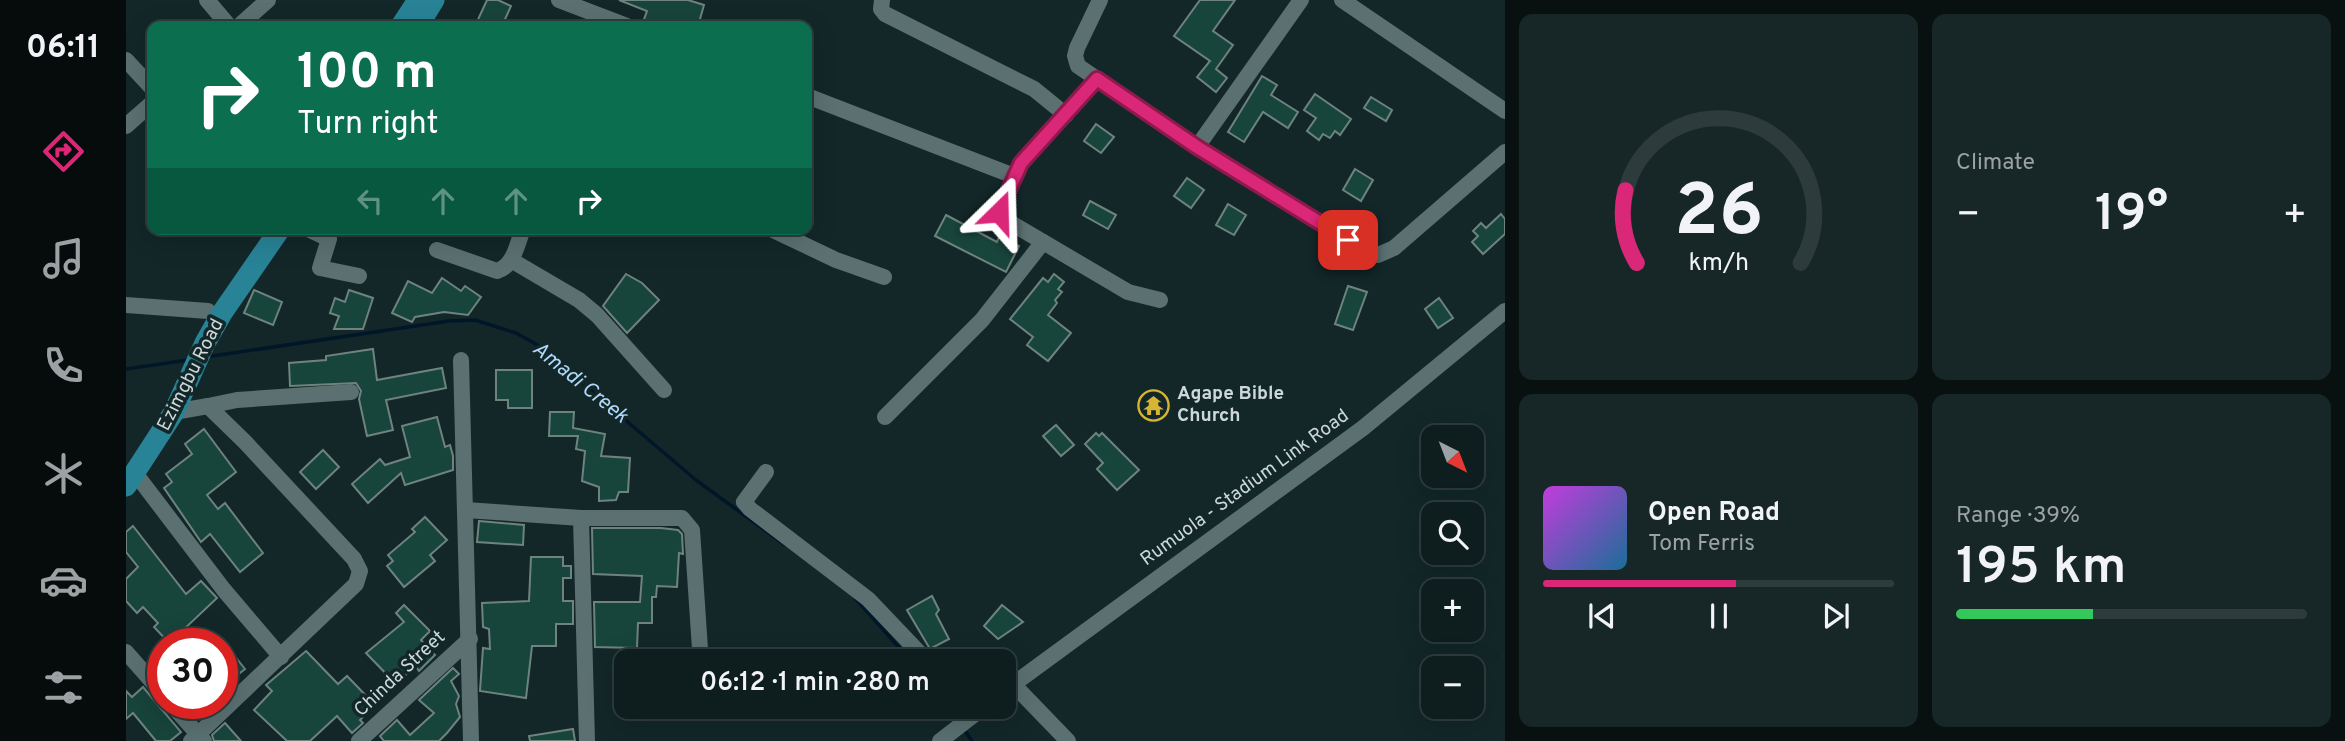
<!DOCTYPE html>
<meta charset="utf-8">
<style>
body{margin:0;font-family:Overpass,sans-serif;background:#172627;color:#f1f3f6;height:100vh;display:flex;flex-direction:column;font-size:26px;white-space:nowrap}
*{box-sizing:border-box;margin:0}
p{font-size:23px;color:#9ba2a4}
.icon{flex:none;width:38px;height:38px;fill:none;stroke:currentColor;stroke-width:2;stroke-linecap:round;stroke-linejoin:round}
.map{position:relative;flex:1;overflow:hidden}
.details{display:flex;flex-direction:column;gap:14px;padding:14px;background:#081010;width:840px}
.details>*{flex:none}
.top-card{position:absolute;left:21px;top:21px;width:665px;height:214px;border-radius:14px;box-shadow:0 7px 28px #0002,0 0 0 2px #2e3b3c;background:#0b6e4f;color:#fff;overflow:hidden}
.needle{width:46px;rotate:138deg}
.fabs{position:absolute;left:1295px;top:425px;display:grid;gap:14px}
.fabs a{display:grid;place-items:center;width:63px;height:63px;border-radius:14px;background:#0e1d1e;box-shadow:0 7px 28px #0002,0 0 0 2px #2e3b3c;font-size:35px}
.speed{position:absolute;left:21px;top:628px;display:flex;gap:14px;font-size:35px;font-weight:700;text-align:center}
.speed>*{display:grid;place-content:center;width:91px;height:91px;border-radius:50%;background:#0e1d1e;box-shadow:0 7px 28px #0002,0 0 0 2px #2e3b3c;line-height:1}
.speed .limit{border:10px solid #d22;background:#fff;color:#111}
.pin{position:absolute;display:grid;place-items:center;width:60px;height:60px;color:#fff;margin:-30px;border-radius:14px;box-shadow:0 4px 10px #0006}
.me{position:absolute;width:77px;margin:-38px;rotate:22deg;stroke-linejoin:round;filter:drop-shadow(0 0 5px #0008)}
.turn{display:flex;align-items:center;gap:24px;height:147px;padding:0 35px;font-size:32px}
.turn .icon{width:91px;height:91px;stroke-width:2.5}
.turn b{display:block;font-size:49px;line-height:60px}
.lanes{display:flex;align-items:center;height:66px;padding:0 35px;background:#0003;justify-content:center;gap:35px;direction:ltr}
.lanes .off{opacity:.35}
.big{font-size:52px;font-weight:600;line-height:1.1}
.details .tile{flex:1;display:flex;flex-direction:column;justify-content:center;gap:10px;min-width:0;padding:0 24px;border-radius:14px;background:#172627}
.details .dial{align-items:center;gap:0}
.dial svg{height:182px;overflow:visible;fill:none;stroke:#2e3b3c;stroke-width:7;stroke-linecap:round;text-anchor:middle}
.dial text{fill:#f1f3f6;stroke:none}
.song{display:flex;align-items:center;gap:21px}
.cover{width:84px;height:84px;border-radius:10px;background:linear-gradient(135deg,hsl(290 70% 55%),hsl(200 70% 35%))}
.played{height:7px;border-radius:4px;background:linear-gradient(90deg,#db2777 55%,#2e3b3c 55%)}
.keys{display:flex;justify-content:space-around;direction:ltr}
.heat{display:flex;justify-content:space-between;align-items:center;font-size:38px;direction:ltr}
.charge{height:10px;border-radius:5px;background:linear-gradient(90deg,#34c759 39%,#2e3b3c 0)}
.details .tiles{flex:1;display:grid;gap:14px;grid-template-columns:repeat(2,1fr)}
.trip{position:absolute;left:488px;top:649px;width:402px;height:70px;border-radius:14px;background:#0e1d1e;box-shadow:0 7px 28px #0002,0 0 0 2px #2e3b3c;font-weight:600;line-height:70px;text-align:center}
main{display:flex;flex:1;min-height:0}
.tab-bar{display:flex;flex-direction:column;width:126px;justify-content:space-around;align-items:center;background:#060c0c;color:#9ba2a4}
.tab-bar .icon{width:49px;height:49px}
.tab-bar .current{color:#db2777}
.tab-bar b{font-size:32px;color:#f1f3f6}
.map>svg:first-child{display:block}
</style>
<main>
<nav class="tab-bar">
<b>06:11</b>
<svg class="icon current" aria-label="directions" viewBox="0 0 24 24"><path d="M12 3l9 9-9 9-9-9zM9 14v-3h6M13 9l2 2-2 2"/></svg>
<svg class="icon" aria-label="music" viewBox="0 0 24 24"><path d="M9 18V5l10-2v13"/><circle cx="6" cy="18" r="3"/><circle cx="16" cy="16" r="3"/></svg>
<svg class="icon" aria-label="phone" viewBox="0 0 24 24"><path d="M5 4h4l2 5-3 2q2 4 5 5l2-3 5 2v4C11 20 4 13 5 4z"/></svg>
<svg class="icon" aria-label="climate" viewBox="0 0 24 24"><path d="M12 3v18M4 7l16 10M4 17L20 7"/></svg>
<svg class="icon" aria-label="car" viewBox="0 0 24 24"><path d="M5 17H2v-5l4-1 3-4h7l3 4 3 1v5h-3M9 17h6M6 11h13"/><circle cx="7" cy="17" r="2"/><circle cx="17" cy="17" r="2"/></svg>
<svg class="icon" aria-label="filters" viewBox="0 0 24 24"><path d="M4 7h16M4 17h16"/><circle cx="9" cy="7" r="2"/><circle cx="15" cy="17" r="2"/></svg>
</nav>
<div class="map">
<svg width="1379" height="741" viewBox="0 0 1379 741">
<rect width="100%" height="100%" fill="#132728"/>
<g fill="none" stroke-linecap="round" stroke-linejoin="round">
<g stroke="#001729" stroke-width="3.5">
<polyline points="80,357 323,321 349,320 390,333 410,344 570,480 659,545"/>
<polyline points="0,369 62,360"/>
<polyline points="729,598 786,662"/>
<polyline points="821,707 832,722"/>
<polyline points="837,728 846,741"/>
</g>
</g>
<g fill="#17443b" stroke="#6e837e" stroke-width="2">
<polygon points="361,0 372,0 385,6 376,26 349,26"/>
<polygon points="493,0 562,0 578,5 572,26 522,26 516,25 521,11"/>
<polygon points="1074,0 1109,0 1087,31 1107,45 1090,69 1101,78 1090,92 1071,77 1084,61 1048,36"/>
<polygon points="1136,76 1151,85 1145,95 1172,112 1162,128 1137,112 1118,142 1102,132"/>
<polygon points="1189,94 1225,119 1214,135 1209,131 1204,138 1197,134 1193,140 1181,131 1190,118 1178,110"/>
<polygon points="1245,97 1266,110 1260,121 1238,108"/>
<polygon points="970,124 988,137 975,153 958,141"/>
<polygon points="1229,169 1247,180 1235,201 1217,190"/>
<polygon points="1061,178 1078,190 1065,208 1048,196"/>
<polygon points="964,201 990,215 982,229 957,215"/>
<polygon points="1102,204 1120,215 1108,235 1090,225"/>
<polygon points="1375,214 1379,219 1379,234 1357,254 1346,242 1352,236 1347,231 1355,223 1360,228"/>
<polygon points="820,215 871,242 873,237 893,246 880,272 809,236"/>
<polygon points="500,274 516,283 533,300 501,333 477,306"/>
<polygon points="928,274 938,282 932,289 936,292 929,300 931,303 922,315 945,333 922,361 901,345 907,337 884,319 917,278 922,282"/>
<polygon points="316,278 335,291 339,286 355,297 342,315 318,312 289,317 286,322 266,313 282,281 306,293"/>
<polygon points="1222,286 1241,292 1227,330 1209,324"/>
<polygon points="128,290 156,302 147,325 118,313"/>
<polygon points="223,290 247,298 237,329 208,329 213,316 204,313 209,298 219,302"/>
<polygon points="1313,298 1327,318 1312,328 1299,309"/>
<polygon points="247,349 251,380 316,368 320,388 260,400 267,430 241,436 233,399 235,391 230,383 164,386 163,363 200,360 200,356"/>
<polygon points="370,370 406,370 406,408 382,408 382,400 370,400"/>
<polygon points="424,412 448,412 447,428 479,434 475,456 504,458 502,492 493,492 490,500 473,501 473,487 456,481 459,451 450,449 452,436 423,436"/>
<polygon points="311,417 319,447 324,445 327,456 327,470 279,485 275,473 242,503 226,484 254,459 259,465 284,457 276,426"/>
<polygon points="930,425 948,445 935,456 917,436"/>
<polygon points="78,429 110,472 81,495 92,509 99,503 137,553 114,572 84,534 75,542 38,488 46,482 40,474 66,454 59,444"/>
<polygon points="970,433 973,436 976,433 1013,470 991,490 971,469 977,463 959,444"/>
<polygon points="197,450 213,467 190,489 174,472"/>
<polygon points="299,517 321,540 304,555 309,561 278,587 261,566 267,561 262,555 289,532 286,529"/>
<polygon points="353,521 398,525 397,545 351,542"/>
<polygon points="7,526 60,594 75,581 91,598 56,631 66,644 44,644 28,627 32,623 17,607 11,613 0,601 0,579 12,567 0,552 0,532"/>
<polygon points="466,528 535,528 552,530 556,534 557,554 553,553 551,587 531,586 530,597 526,597 526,623 512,623 511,648 469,647 468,602 514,602 516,576 467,574"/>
<polygon points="405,557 437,557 437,566 445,566 445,578 437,578 437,601 447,601 447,624 430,624 430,646 406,646 400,698 354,691 357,648 364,649 363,629 357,627 356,603 403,601"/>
<polygon points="806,596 813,610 810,614 823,639 804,649 781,610"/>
<polygon points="278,605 304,631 295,640 309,655 293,671 289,666 270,684 240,653 278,622 270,613"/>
<polygon points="876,605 897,622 872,639 858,626"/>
<polygon points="96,640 119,669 96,687"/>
<polygon points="180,651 212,684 221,676 249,705 234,720 237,723 226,733 211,716 184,741 161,741 128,710 146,691 140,685"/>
<polygon points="327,668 333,674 325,681 333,696 330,704 334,717 321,733 313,741 258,741 254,736 271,720 284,735 308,713 293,700"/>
<polygon points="17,687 55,732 44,741 30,741 7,713 0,719 0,691 6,697"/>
<polygon points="99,723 115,741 88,741 86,735"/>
<polygon points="447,729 449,741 404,741 403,736"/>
</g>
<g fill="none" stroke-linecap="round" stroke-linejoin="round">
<g stroke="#5a7071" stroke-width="16">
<polyline points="81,0 103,26"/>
<polyline points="433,0 501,26"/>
<polyline points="756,0 755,9 759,14 908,89 940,115"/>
<polyline points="974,0 951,48 949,56 952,66 1071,147 1243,253 1252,255 1268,248 1379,152"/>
<polyline points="1216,0 1379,111"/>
<polyline points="113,26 142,0"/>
<polyline points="0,60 26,88"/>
<polyline points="971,79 895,164 873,212 885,223 1002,292 1034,300"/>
<polyline points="681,96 888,176"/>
<polyline points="0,126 26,103"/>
<polyline points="1071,147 1175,0"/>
<polyline points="182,229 203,239 194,268 233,276"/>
<polyline points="645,229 710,260 758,277"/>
<path d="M311 250 371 271C388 266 391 244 397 229"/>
<polyline points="385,260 453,300 471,315 538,390"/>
<polyline points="0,305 82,311"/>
<polyline points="335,360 345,741"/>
<polyline points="82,406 111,400 225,392"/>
<polyline points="48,412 82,406 119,442 228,559 234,571 230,584 65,741"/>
<polyline points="759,417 856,320 917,242"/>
<polyline points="640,472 618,502 624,509 742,599 802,662"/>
<polyline points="9,473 98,590 155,657"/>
<polyline points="340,510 455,518 556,518 566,530 574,649 580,662"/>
<polyline points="455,518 461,741"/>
<polyline points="0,652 37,694"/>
<polyline points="887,684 942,741"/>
<polyline points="878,691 1237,428 1379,311"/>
<polyline points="45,704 78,741"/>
<polyline points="233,741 344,639"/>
<polyline points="814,741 858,707"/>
</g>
<g stroke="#288396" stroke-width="21">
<polyline points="275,26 292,0"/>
<polyline points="292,26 308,0"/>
<polyline points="0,486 48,412 79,343 96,313 154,229"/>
</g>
</g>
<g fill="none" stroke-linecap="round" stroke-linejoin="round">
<defs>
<polyline id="route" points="873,212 895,163 971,79 1071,147 1222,240"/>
</defs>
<use href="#route" stroke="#8e194d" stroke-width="18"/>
<use href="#route" stroke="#db2777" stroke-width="12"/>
</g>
<defs>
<symbol id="temple-ring" viewBox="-11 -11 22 22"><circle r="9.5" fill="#132728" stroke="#d6b534" stroke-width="1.5"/><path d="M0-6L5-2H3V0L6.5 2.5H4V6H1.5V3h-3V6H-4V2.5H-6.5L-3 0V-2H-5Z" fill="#d6b534"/></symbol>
</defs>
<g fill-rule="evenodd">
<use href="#temple-ring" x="1010" y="388" width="35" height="35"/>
</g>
<g text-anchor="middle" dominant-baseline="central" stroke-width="7" stroke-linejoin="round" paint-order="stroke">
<g font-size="19" fill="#cbd7d8" stroke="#132728">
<text transform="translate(65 375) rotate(-63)">Ezimgbu Road</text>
<text transform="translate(1119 488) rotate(-36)">Rumuola - Stadium Link Road</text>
<text transform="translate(274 674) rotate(-43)">Chinda Street</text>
</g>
<g font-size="19" font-weight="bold" fill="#cbd7d8" stroke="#132728" text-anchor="start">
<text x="1051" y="394">Agape Bible<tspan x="1051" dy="22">Church</tspan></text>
</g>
<g font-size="21" font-style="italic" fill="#afd8f9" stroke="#132728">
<text transform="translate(454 383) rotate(39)">Amadi Creek</text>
</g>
</g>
</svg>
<div class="fabs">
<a><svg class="needle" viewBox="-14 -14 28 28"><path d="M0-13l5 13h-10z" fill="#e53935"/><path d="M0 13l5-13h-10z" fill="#9ba2a4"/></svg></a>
<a><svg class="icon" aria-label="search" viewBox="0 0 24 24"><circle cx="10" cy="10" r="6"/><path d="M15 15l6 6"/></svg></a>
<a>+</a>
<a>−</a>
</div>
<div class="speed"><div class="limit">30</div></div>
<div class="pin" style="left:1222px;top:240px;background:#d93025"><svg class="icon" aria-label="arrive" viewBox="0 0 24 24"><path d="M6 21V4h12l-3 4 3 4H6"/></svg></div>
<svg class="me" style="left:873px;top:212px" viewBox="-20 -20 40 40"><path d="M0-17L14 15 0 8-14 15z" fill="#db2777" stroke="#fff" stroke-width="4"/></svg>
<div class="trip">06:12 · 1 min · 280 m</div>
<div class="top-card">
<div class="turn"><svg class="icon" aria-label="right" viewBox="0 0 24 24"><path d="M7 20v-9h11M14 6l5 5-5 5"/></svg><div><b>100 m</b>Turn right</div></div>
<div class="lanes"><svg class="icon off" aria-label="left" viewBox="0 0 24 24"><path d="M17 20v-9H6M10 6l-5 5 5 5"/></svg><svg class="icon off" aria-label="ahead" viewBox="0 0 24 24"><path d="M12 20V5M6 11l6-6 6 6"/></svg><svg class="icon off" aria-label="ahead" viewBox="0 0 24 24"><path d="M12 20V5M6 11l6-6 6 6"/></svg><svg class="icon" aria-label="right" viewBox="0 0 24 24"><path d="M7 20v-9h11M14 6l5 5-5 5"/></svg></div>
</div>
</div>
<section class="details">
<div class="tiles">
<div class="tile dial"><svg viewBox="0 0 100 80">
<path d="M14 69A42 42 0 1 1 86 69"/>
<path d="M14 69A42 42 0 0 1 9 37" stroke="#db2777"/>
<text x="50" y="56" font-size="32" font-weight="700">26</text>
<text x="50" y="72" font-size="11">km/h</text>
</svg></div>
<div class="tile"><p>Climate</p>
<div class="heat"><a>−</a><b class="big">19°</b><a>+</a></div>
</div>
<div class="tile">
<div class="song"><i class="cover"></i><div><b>Open Road</b><p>Tom Ferris</p></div></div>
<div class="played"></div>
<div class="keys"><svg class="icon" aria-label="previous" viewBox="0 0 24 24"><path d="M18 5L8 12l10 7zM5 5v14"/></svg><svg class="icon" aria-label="pause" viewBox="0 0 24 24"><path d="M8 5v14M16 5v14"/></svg><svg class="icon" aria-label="next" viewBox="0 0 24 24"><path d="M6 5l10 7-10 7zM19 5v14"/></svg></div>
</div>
<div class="tile"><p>Range · 39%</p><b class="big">195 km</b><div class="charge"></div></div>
</div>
</section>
</main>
